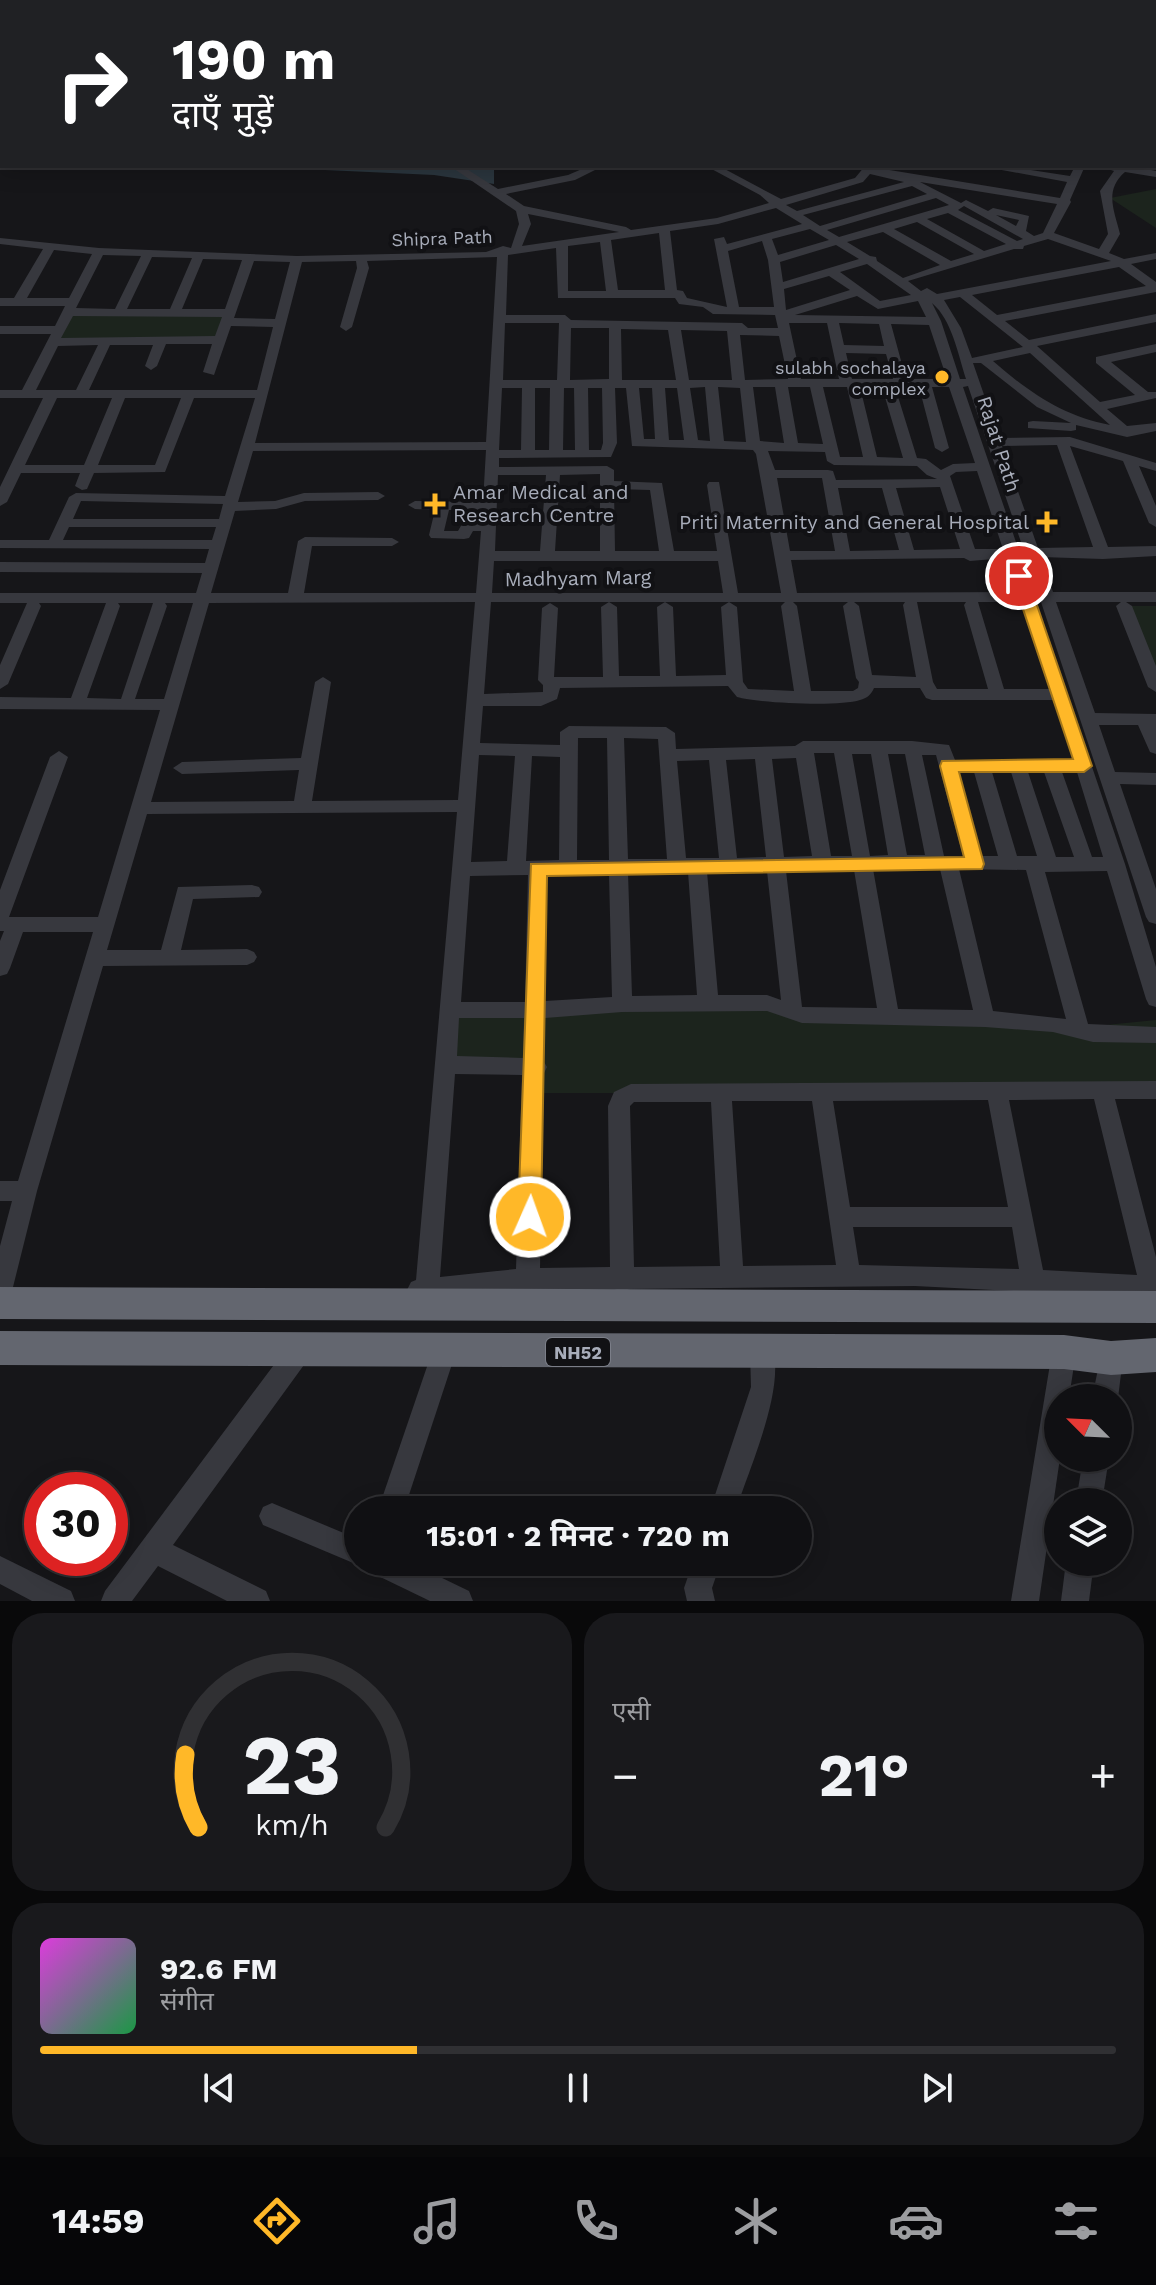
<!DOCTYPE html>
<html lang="hi">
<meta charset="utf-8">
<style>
body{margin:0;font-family:"Work Sans","Noto Sans Devanagari",sans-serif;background:#19191c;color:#f1f3f6;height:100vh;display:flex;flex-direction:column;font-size:30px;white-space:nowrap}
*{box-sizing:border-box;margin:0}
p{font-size:26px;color:#9c9da0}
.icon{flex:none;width:44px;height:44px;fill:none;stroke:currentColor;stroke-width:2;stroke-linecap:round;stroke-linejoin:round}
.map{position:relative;height:1601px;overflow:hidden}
.drawer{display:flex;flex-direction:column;gap:12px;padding:12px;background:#09090a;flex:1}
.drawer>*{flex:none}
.banner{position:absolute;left:0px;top:0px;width:1156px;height:168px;box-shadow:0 4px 20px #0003,0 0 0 2px #303033;background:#202124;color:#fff;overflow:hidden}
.needle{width:52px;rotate:294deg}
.tools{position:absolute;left:1044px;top:1384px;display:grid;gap:16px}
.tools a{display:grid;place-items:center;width:88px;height:88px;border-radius:50%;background:#101013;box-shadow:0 4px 20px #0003,0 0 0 2px #303033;font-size:40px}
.speed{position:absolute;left:24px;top:1472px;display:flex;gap:16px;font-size:40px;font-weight:700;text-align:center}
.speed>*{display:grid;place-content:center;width:104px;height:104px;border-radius:50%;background:#101013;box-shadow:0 4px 20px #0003,0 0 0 2px #303033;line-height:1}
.speed .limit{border:12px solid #d22;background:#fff;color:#111}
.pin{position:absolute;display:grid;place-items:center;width:68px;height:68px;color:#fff;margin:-34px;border:4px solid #fff;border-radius:50%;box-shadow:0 2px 8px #0007}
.me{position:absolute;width:88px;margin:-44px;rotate:2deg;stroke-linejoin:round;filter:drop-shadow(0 0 6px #0008)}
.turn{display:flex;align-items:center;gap:28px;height:168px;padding:0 40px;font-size:36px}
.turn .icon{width:104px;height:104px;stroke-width:2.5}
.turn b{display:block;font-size:56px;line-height:68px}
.big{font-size:60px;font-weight:700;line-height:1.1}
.drawer .tile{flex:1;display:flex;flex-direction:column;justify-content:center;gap:12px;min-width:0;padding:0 28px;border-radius:32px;background:#19191c}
.drawer .dial{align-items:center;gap:0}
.dial svg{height:208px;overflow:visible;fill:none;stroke:#303033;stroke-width:7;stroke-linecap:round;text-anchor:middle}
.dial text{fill:#f1f3f6;stroke:none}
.song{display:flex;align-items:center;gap:24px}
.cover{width:96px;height:96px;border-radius:12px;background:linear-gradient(135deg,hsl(300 70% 55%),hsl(140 70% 35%))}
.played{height:8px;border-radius:4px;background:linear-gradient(90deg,#ffb828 35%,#303033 35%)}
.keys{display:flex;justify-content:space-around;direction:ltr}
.heat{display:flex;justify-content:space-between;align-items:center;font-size:44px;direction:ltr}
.drawer .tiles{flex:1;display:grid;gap:12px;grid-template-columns:1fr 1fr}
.tile:last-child{grid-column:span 2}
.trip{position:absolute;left:344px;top:1496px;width:468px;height:80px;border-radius:40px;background:#101013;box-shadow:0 4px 20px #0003,0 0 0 2px #303033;font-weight:700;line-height:80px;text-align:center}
.dock{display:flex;height:128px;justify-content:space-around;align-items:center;background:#060608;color:#9c9da0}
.dock .icon{width:56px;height:56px}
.dock .selected{color:#ffb828}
.dock b{font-size:36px;color:#f1f3f6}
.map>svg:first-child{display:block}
</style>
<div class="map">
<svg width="1156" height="1601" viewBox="0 0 1156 1601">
<rect width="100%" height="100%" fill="#161619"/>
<g fill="#1c241d">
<polygon points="1156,189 1156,228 1110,198"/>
<polygon points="69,312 228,313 219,340 54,342"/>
<polygon points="1125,606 1156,606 1156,681"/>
<polygon points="708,1004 1075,1028 1156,1020 1156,1093 534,1093 535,1068 445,1065 448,1010"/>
</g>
<polygon fill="#2b363e" points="235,166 494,166 494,184 434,175"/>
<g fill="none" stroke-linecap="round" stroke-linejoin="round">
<g fill="#37383e" fill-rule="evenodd">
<polygon points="161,0 173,0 173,1 159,2"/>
<polygon points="259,0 273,0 275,2 261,2"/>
<polygon points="343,0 356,0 358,2 345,2"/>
<polygon points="471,0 483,0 485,2 473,2"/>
<polygon points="525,0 537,0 539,2 527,2"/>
<polygon points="573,0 585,0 587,2 575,2"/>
<polygon points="621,0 633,0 635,2 623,2"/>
<polygon points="669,0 684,0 686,2 671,2"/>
<polygon points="1010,0 1026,0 1028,2 1012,2"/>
<polygon points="1102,0 1113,0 1114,2 1103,2"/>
<polygon points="2,5 2,11 0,12 0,6"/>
<polygon points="1154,15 1156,16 1156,22 1154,21"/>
<rect x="0" y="26" width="2" height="6"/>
<rect x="1154" y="50" width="2" height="6"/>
<polygon points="2,68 2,74 0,75 0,69"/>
<polygon points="1156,69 1156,75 1154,76 1154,70"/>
<polygon points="1154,94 1156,95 1156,102 1154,101"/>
<polygon points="1154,119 1156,120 1156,126 1154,125"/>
<rect x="1154" y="143" width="2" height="7"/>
<path d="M450 166H462L498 189 568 175 589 166H603L575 180 506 194 524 206 626 227 631 230 717 218 769 203 760 195 706 166H719L781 199 855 178 865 166 1060 198 1067 182 980 166H1005L1070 176 1075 166H1085L1070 200 1071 202 1054 233 1099 249 1108 234 1100 191 1114 171 1099 166H1131L1156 171V177L1125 172C1104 190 1114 210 1120 234L1109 253 1124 259 1156 253V259L1131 264 1156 282V292L1005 321 1029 340 1156 314V322L1037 346 1100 402 1135 395 1096 363V357L1156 344V352L1111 362 1148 392H1156V398L1107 409 1127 426 1156 423V431L1127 437 1076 425V430L1071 431 1028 428V422L1033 421 1071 423 1037 407 981 363H973L999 438 1070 437 1156 463V471L1139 466 1156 506V527L1149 523 1123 461 1070 446 1108 547 1156 546V556L1103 559 1041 557 1053 592H1156V602H1126L1132 606 1156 666V692L1148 687 1116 606 1121 602H1056L1095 713 1156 714V754L1150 752 1138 725H1099L1115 772 1156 773V785L1120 784 1156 889V924L1149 922 1146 917 1041 602H1036L1125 864 1156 967V1007L1149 1005 1146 999 1107 871 1045 872 1088 1024 1156 1027V1043L1093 1042 1053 1032 985 1027 802 1023 767 1011 622 1012 545 1018 544 1062 547 1067 544 1073 540 1268 610 1267 608 1106 614 1092 631 1084 1156 1081V1099H1115L1156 1257V1298L915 1286 630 1289 622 1292 614 1289 528 1290 438 1299 434 1309 426 1312 418 1309 407 1290 411 1282 416 1280 457 812 147 814 107 950H161L178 887 252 885 259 887 262 892 259 897 193 899 181 950 247 949 254 952 257 957 254 962 247 965 103 966 37 1191 12 1291 8 1299 0 1302V1246L12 1201H0V1181H18L93 932H23L10 968 7 974 0 976V941L4 931H0V890L50 757 59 751 68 757 9 917H98L160 710 0 709V697L71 698 106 603H39L41 606 8 684 0 689V665L27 603H0V593H196L202 573 0 572V562L205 563 209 549 0 548V540H49L69 497 76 493 225 496 255 398H194L165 472 94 473 87 489 82 490 75 486 80 473H21L7 502 0 506V487L43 398H0V390H22L51 334H0V326H55L65 306H0V298H14L43 249 0 244V238L99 248 297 256 486 252 503 246 511 248 519 224 516 211ZM870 174 904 182 797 211 786 205 863 182ZM920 182 1057 204 1043 233 1034 236 1026 231 1029 216 993 208 988 211 966 200 961 203ZM912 186 927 194 820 226 803 215ZM936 198 949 205 839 237 827 230ZM964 206 1023 239 1017 241 958 210ZM776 208 802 224 727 244 724 237 714 239 727 307 687 298 683 291 677 290 670 231 718 224ZM948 213 1006 244 984 251 927 219ZM528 214 619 232 522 246 531 224ZM996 215 1019 220 1016 226ZM917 222 974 254 951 261 894 229ZM810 229 829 240 778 255 772 239ZM883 232 940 265 903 278 877 261 876 257 870 256 847 242ZM659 233 665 290H618L611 240ZM1048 239 1111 261 937 294 927 288 921 291 908 281 1014 249H1023L1024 246ZM762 241 768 260 774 307H739L728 251ZM600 242 606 291H568V246ZM836 245 859 259 783 282 780 262ZM556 248 558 298H675L679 304 703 307 713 314 775 315 778 328H748L742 323 571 320 565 315H506L508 255ZM54 250 92 254 69 298H27ZM103 255 141 256 115 309 76 308ZM152 257 192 258 170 309H127ZM497 257 486 442 255 443 302 262 356 261 357 268 340 327 346 331 352 327 369 268 367 261ZM203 259 242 260 225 309H182ZM254 261 290 262 275 319 234 318ZM867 264 911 295 880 301 840 272ZM1119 267 1146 286 997 315 972 295ZM829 276 850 290 786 310 784 289ZM857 296 878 309 918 301 926 317 795 315ZM960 297 1023 347 972 358 961 328 944 300ZM932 303C952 320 958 354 966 379H960L941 321ZM73 316 222 317 215 336 61 338ZM505 323H559L557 380H503ZM789 323H827L839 379H801ZM839 323 879 324 884 346 844 345ZM891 324 929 325 947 379H906ZM231 326 273 327 257 390H89L110 345H153L145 366 151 370 157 366 166 344H212L203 372 214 375ZM571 328H609V379L570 380ZM621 329 668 330 676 380H622ZM681 330 727 331 732 380H689ZM740 335 779 336 788 379 745 380ZM98 345 76 390H36L58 346ZM846 353 886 354 893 379H852ZM1030 353 1110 425C1064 417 1027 391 993 361ZM968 386 1023 548H1018L963 387ZM705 387 710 441 698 440 690 388ZM718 387 740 388 746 442 724 441ZM753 387H775L784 443 760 441ZM788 387H810L823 444 798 443ZM823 387H847L863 457H840ZM860 387H882L903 458 877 457ZM895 387H919L935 448 942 452 949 448 932 387H949L975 463 953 464 941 470 926 459 917 458ZM502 388H522L521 450H499ZM535 388H550L549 450H535ZM564 388H574L575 450H563ZM588 388H602L603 443 601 450H589ZM615 388H626L632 446 753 450 756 454 781 593H738L719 482H709L707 485 717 551H674L662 483 614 481V470L607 466 499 467V458L611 457 617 443ZM639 388H652L655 439H644ZM665 388H677L684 440H669ZM57 398H112L84 465H25ZM125 398H181L155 465H98ZM1057 445 1093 547 1038 548 1002 446ZM486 450 483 502 415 501 408 505 415 509 435 510 429 535 431 538 464 539 469 538 473 531H481L476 593H304L312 546H392L399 542 392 538 305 537 298 541 288 593H211L235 511 276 509 305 501 378 500 385 496 378 492 304 493 275 501 238 502 253 451ZM768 451 825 452 827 461 834 465 917 466 927 475 937 479 836 480 833 471 828 470H775ZM977 471 1003 549H975L950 476 956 472ZM600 474V551H555L560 475ZM498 475H546L540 551H495ZM777 478H822L835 551H790ZM940 487 960 549 914 550 896 488ZM838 488H882L899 550 850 551ZM614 489 650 490 659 551H615ZM81 501 223 504 219 519H73ZM449 510H482L481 523 462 524 458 531H444ZM69 527H216L212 540H63ZM1021 557H1026L1037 592H1033ZM964 558 970 561 1006 558 1018 592 797 593 791 560ZM494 561H718L723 593H492ZM475 602 458 800 312 801 331 682 323 677 315 682 301 758 182 762 173 768 182 774 299 770 294 801 151 802 209 603ZM491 602H609L601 607 603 677H554L558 608 550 603 542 608 538 680 543 685V692L484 694ZM609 602H665L657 607 660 676H619L617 607ZM665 602H785L781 606 794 691 748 689 743 682 737 607 729 602 721 607 726 675 676 676 673 607ZM793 602H848L843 606 856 678 859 682 858 688 853 691H811L797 606ZM854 602H905L903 605 916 677 872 675 859 606ZM917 602H966L964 605 988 689H937L933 682ZM978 602H1021L1050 689H1004ZM118 603H153L121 699 87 698 120 606ZM165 603H193L164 699H135L167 606ZM728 686 737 697C759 703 839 707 860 700 867 698 871 695 874 688H920L926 698 932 700H1053L1073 760H955L949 745 912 741H803L795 746 676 749 675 733 666 727 569 726 560 732V745L480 743 483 706H541L557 699 560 688ZM578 738H607L609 860H577ZM624 738 658 739 667 859H628ZM814 753H834L852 856H831ZM852 754H871L888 855 870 856ZM888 754H905L925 855H907ZM479 755 515 756 507 861 471 862ZM922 755H936L963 856H944ZM532 756 560 757 559 860 526 861ZM796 758 812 856 784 857 772 759ZM755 759 766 857 737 858 726 760ZM709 760 719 858H686L677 761ZM958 772H974L998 856H982ZM992 772H1011L1037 856H1017ZM1028 772H1044L1074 857H1056ZM1062 772H1077L1103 857H1092ZM873 869H940L973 1010 898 1009ZM959 869 1026 870 1066 1019 993 1011ZM854 870 877 1008 802 1007 786 871ZM767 871 781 1000 767 995H718L707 872ZM688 872 697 995 632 996 628 873 677 875ZM563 874H609L612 997 545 1001 547 875ZM528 875 525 1002H461L470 876ZM459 1018H524L523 1058 457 1056ZM455 1074 522 1075 516 1269 440 1277ZM1094 1099 1137 1275 1043 1270 1009 1100ZM988 1100 1008 1207H850L833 1101ZM732 1101H812L836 1265 743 1266ZM634 1102H711L720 1266 634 1267 630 1106ZM853 1227H1012L1019 1269 859 1265Z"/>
<polygon points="300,1338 309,1342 312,1350 309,1358 173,1545 266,1591 270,1601 227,1601 158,1566 132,1601 101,1601 105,1591 291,1342"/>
<polygon points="444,1340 453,1344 456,1352 404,1510 378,1510 432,1352 435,1344"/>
<path d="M762 1340 771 1344C788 1383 749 1469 736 1510H710L751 1387 750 1352 753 1344Z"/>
<polygon points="1064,1340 1073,1344 1076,1352 1069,1398 1058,1398 1058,1458 1060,1458 1039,1601 1011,1601 1052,1352 1055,1344"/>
<polygon points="1111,1346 1120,1350 1123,1358 1118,1398 1092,1398 1102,1350"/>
<polygon points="1083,1458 1109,1458 1102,1502 1076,1502"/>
<polygon points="272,1503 358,1539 358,1562 366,1562 358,1565 263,1525 259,1516 263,1507"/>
<polygon points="0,1556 71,1591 75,1601 32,1601 0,1584"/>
<polygon points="366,1562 409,1562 469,1591 473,1601 430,1601 370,1572"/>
<polygon points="693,1562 721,1562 712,1588 715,1601 687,1601 684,1588"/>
<polygon points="1066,1562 1094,1562 1089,1601 1061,1601"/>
</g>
<g fill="#63666f" fill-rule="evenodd">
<polygon points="0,1287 1156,1291 1156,1323 0,1319"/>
<polygon points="0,1331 1064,1335 1111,1341 1156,1338 1156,1372 1111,1375 1064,1369 0,1365"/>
</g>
</g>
<polygon fill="#ffb828" stroke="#a6781a" stroke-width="2" points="1019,571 1027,576 1092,766 1084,772 959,772 984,864 982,869 547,876 541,1217 538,1225 530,1228 522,1225 518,1217 531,864 964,857 940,766 942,761 1073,759 1012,576"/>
<g fill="#ffb828" stroke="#111114" stroke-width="3">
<circle cx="942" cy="377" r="8"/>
<path d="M431 492h8v8h8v8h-8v8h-8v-8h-8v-8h8z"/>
<path d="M1043 510h8v8h8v8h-8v8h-8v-8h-8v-8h8z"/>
</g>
<g text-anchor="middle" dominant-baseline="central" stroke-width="8" stroke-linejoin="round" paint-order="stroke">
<g font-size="18" fill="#a8adba" stroke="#111114">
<text transform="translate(442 238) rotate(-2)">Shipra Path</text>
</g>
<g font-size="18" fill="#a8adba" stroke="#111114" text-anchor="end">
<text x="926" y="367">sulabh sochalaya<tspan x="926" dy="21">complex</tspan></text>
</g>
<rect fill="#111114" stroke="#7b7e88" stroke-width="2" x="546" y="1338" width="64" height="28" rx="6"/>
<g font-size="18" font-weight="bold" fill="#a8adba">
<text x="578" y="1352">NH52</text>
</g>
<g font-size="20" fill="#a8adba" stroke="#111114">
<text transform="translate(999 444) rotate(72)">Rajat Path</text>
<text transform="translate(578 578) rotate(-1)">Madhyam Marg</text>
</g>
<g font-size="20" fill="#a8adba" stroke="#111114" text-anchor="start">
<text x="453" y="492">Amar Medical and<tspan x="453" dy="23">Research Centre</tspan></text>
<text x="1029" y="522" text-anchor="end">Priti Maternity and General Hospital</text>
</g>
</g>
</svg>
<div class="tools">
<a><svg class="needle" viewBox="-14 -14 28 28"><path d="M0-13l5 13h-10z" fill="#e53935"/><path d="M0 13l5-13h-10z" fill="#9c9da0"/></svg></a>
<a><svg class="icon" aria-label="layers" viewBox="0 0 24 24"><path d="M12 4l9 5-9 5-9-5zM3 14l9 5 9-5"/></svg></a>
</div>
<div class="speed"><div class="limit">30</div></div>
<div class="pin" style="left:1019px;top:576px;background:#d93025"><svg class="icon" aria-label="arrive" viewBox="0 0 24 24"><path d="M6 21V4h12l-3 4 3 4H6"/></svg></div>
<svg class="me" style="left:530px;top:1217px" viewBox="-20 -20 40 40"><circle r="17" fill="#ffb828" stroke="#fff" stroke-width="3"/><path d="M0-11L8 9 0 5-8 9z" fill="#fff"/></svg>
<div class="trip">15:01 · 2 मिनट · 720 m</div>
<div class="banner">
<div class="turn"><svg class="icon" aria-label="right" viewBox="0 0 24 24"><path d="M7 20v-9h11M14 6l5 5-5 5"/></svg><div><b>190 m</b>दाएँ मुड़ें</div></div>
</div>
</div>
<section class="drawer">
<div class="tiles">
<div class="tile dial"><svg viewBox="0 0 100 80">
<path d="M14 69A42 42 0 1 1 86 69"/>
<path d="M14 69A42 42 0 0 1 9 41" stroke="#ffb828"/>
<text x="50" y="56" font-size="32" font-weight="700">23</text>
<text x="50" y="72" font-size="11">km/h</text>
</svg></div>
<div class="tile"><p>एसी</p>
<div class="heat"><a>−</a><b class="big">21°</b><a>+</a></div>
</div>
<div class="tile">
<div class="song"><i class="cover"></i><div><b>92.6 FM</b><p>संगीत</p></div></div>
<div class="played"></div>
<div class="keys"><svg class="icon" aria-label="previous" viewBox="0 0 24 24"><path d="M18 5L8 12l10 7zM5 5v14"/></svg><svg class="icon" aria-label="pause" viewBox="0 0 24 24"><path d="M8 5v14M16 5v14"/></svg><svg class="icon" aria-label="next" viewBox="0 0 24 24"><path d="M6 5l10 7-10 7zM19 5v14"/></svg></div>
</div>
</div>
</section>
<nav class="dock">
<b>14:59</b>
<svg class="icon selected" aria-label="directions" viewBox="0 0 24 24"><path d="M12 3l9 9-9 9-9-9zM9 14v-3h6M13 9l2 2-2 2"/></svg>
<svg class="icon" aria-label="music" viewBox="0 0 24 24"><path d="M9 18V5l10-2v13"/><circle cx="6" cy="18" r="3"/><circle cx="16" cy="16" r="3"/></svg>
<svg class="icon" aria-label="phone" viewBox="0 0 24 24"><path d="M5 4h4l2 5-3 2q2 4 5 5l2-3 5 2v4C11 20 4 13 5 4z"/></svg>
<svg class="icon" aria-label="climate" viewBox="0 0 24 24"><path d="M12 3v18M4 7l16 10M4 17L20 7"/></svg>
<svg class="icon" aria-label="car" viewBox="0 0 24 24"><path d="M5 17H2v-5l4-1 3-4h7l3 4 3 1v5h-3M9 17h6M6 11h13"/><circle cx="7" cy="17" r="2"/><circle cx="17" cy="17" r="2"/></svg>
<svg class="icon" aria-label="filters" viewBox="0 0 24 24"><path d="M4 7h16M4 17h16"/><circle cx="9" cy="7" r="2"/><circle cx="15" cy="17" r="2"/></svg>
</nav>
